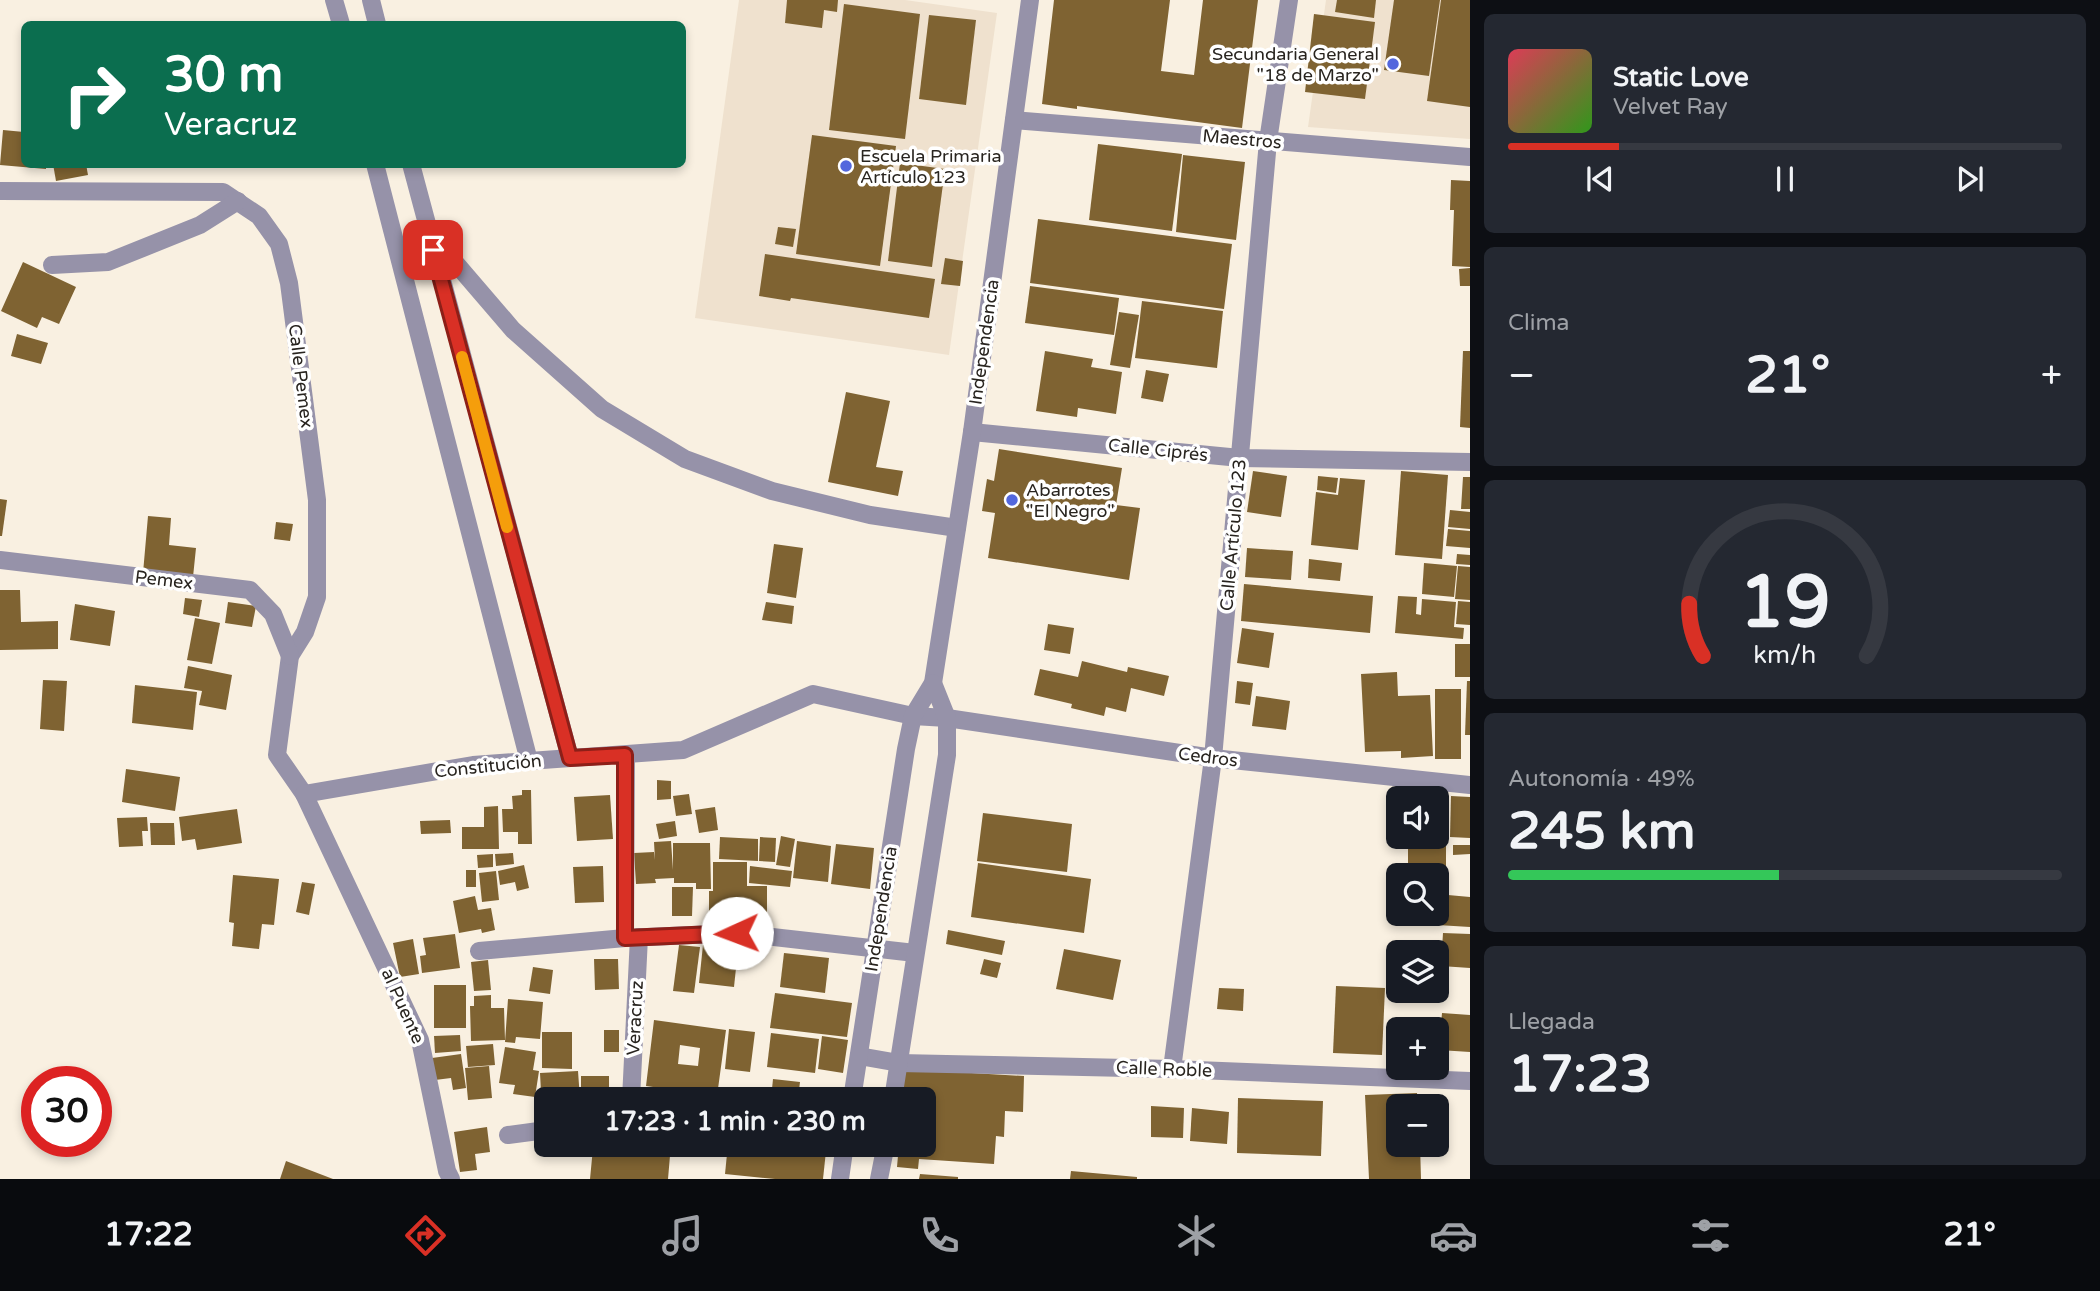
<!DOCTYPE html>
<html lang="es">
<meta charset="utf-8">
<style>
body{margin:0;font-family:"Varela Round",sans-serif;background:#242831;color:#f1f3f6;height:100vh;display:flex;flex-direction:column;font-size:26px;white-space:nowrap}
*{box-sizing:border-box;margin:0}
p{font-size:23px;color:#9ea1a6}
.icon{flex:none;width:38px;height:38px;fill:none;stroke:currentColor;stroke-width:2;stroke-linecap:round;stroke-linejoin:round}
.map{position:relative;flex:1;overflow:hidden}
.panel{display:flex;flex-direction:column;gap:14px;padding:14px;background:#0d0f14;width:630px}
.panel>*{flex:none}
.banner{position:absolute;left:21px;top:21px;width:665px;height:147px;border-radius:10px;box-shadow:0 4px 10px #0003;background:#0b6e4f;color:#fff;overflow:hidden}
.controls{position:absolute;left:1386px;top:786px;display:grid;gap:14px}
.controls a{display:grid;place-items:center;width:63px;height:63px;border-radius:10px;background:#171b24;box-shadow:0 4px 10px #0003;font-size:35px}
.speed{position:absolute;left:21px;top:1066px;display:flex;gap:14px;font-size:35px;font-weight:700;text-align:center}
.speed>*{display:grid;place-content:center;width:91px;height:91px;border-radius:50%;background:#171b24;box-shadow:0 4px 10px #0003;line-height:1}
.speed .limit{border:10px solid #d22;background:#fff;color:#111}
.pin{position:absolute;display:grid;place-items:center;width:60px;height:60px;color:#fff;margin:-30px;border-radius:14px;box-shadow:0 4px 10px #0006}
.me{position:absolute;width:77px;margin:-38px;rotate:268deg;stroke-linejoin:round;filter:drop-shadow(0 0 5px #0008)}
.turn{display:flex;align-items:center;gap:24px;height:147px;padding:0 28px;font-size:32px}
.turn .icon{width:91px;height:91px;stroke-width:2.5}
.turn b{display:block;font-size:49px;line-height:60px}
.big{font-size:52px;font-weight:700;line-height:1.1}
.panel .widget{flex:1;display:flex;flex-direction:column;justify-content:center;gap:10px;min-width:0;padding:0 24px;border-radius:10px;background:#242831}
.panel .dial{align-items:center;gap:0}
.dial svg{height:182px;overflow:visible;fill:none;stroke:#363941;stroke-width:7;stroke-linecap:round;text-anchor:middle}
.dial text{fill:#f1f3f6;stroke:none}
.song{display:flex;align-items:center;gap:21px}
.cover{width:84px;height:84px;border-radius:10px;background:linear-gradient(135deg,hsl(350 70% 55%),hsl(110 70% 35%))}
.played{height:7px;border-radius:4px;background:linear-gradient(90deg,#d93025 20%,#363941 20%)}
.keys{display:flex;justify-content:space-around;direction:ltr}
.heat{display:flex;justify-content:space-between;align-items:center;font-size:38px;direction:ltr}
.charge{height:10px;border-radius:5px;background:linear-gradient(90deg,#34c759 49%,#363941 0)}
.trip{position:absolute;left:534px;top:1087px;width:402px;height:70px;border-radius:10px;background:#171b24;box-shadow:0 4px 10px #0003;font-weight:700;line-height:70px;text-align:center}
.menu{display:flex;height:112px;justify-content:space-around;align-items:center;background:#090b0e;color:#9ea1a6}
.menu .icon{width:49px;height:49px}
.menu .current{color:#d93025}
.menu b{font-size:32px;color:#f1f3f6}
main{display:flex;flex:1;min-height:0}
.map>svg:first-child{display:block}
</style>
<main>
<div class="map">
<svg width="1470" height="1179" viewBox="0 0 1470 1179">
<rect width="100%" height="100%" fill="#f9f0e1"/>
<g fill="#efe1ce">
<polygon points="739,0 905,0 997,13 949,355 695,318"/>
<polygon points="1326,0 1470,0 1470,139 1308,127"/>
</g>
<g fill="#7f6332" fill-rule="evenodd">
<polygon points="787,0 838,0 837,12 824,10 822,28 785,23"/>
<polygon points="1054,0 1170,0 1161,71 1194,75 1203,0 1258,0 1242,128 1077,106 1077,109 1042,104"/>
<polygon points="1337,0 1376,0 1374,18 1335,12"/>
<polygon points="1394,0 1440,0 1429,76 1384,70"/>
<polygon points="1441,0 1470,0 1470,107 1427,101"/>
<polygon points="844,4 920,14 905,139 829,130"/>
<polygon points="1314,14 1375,22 1365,99 1305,92"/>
<polygon points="929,15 976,20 966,105 919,99"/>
<polygon points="3,130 24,132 24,164 46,164 46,169 0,165"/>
<polygon points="812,135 896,146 880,266 796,254"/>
<polygon points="1098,144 1182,154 1172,231 1089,220"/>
<polygon points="1183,155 1245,162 1236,240 1176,232"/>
<polygon points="900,163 945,169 932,267 888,261"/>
<polygon points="53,164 86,164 88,175 56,181"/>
<polygon points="1451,180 1470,181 1470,267 1452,266 1454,210 1450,210"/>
<polygon points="1038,219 1232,244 1224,309 1030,283"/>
<polygon points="778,227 796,229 793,247 775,244"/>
<polygon points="765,254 935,279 929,318 791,298 790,301 759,296"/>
<polygon points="945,258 963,261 960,286 941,284"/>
<polygon points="23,262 76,287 59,324 42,317 37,328 1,311"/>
<polygon points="1470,268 1470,286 1460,286 1459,269"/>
<polygon points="1030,286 1119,298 1114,335 1025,323"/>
<polygon points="1142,301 1223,311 1217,368 1135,358"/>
<polygon points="1119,312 1139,315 1130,368 1110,365"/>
<polygon points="17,334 48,343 41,364 11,356"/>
<polygon points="1045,351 1093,359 1091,367 1122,372 1116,414 1078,408 1077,417 1036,411"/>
<polygon points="1463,351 1470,351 1470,428 1460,427"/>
<polygon points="1146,370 1169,374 1163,402 1141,398"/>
<polygon points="846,392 890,401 876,467 903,471 898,496 828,482"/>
<polygon points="999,449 1122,468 1116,505 1140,508 1129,580 988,558 995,513 982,511 987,479 994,481"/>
<polygon points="1253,471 1287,476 1281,517 1247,512"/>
<polygon points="1401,471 1448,475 1442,559 1395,555"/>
<polygon points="1318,476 1338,478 1336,493 1317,490"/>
<polygon points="1463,477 1470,477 1470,509 1461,509"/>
<polygon points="1340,478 1365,480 1358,550 1311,545 1316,492 1338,495"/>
<polygon points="0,499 7,500 2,536 0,536"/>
<polygon points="1450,510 1470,512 1470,529 1448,527"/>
<polygon points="148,516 171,518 169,545 196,548 193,577 143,573"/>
<polygon points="276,522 293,524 290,541 274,539"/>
<polygon points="1448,529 1470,531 1470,548 1446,546"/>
<polygon points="774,544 803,548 796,598 767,593"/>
<polygon points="1247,548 1293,551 1291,580 1245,577"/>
<polygon points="1457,554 1470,555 1470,565 1456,564"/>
<polygon points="1309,559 1342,563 1340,581 1308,578"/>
<polygon points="1424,563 1457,566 1454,597 1422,594"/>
<polygon points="1458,566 1470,567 1470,600 1455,599"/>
<polygon points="1244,584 1373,596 1370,633 1241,621"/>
<polygon points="0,590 20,590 21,622 58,621 58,649 0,650"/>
<polygon points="1398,596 1417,597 1416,614 1421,615 1422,599 1456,602 1454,627 1464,628 1463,639 1395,633"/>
<polygon points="185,598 202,600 199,617 183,614"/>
<polygon points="1458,601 1470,602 1470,625 1456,624"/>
<polygon points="228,602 256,606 252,627 225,623"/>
<polygon points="766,602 794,606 792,624 762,620"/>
<polygon points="75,604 115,611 110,646 70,640"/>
<polygon points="195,618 220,623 212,664 187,660"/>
<polygon points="1048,624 1074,628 1070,654 1044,650"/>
<polygon points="1242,628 1274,633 1269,668 1237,663"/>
<rect x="1455" y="644" width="15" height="33"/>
<polygon points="1082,661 1127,672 1128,667 1169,676 1164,696 1131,688 1126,712 1106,707 1104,716 1071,708 1072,704 1034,695 1040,669 1078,677"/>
<polygon points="188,666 232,675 226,710 199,705 202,691 184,688"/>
<polygon points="1397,672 1398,696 1430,695 1433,756 1401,758 1401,751 1365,752 1361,674"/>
<polygon points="43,680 67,681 64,731 40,729"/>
<polygon points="1237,681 1253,683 1250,705 1235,703"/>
<polygon points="1467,681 1470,681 1470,735 1465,735"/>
<polygon points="135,685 197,692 193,730 132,723"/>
<rect x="1435" y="689" width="26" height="70"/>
<polygon points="1256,696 1290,701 1286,730 1252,726"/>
<polygon points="126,769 180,777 175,811 122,802"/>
<polygon points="657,780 671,781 671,799 657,800"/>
<polygon points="522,790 531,790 532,844 518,844 518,832 503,832 502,809 513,809 512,796 522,795"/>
<polygon points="689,794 692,814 676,816 673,796"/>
<polygon points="610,795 613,839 577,841 574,797"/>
<polygon points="1437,796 1446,796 1446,871 1408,871 1408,836 1437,836"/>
<polygon points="1451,796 1470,797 1470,838 1450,837"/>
<polygon points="498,806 499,849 462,849 462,827 484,827 484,807"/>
<polygon points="715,807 718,830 699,833 695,810"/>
<polygon points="237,809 242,843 197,850 195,839 182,841 179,817"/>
<polygon points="983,813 1072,824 1067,872 977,861"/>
<polygon points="147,817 148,831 142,831 143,846 119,847 117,818"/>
<polygon points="450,820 451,833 421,834 420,821"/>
<polygon points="675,821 677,836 659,839 656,824"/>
<polygon points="150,823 174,823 175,845 151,845"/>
<polygon points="781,836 795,839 790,867 776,865"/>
<polygon points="720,837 758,839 758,861 719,859"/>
<polygon points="760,837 776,838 775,862 759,861"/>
<polygon points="671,841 673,870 673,843 710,843 711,889 696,889 696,883 674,883 674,878 655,879 656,883 636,884 634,853 654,852 655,860 654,842"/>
<polygon points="797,841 831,846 828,882 793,878"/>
<polygon points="836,844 874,848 870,889 831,884"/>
<polygon points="1453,845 1470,845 1470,854 1453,855"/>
<polygon points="513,853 514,864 496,866 495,854"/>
<polygon points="493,854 493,867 478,868 477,855"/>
<polygon points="713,862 747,862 747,886 767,886 767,916 709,914 709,891 713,891"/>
<polygon points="978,863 1091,879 1084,933 971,917"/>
<polygon points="524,865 529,888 517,891 515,882 500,885 498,871"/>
<polygon points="603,866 604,902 575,903 573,867"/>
<polygon points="750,866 792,871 790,887 749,883"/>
<rect x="466" y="870" width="10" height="17"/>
<polygon points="496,871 499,900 482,902 479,873"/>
<polygon points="233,875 279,879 274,925 262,924 259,949 232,946 234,923 229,922"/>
<polygon points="302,882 315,884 309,915 296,912"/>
<polygon points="672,887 693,887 692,916 672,916"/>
<polygon points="1437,894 1470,897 1470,927 1421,924 1422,914 1437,914"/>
<polygon points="475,896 478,910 491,908 495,930 482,933 481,929 459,933 453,901"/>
<polygon points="948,930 1005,941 1002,955 946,944"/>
<polygon points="1443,933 1470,934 1470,968 1441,966"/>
<polygon points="455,934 460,968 422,973 420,956 426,955 423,938"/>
<polygon points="413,939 419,974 400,977 393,943"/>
<polygon points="679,945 700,947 694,993 673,991"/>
<polygon points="703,945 738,949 734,987 699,983"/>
<polygon points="1064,949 1121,960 1113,1000 1056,989"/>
<polygon points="784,953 829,958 825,993 780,987"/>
<polygon points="594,959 618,959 619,989 595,990"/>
<polygon points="984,959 1001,963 997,978 980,974"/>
<polygon points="488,960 491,990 474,991 471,962"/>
<polygon points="533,967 553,970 550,994 529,991"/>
<rect x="434" y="985" width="32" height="43"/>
<polygon points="1336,986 1385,988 1382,1055 1333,1053"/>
<polygon points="1219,988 1244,989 1243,1011 1217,1009"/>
<polygon points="775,993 852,1003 847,1037 770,1028"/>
<polygon points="491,995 491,1008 504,1008 505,1040 471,1041 470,1006 474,1006 474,996"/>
<polygon points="508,999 543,1002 540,1039 516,1037 515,1043 505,1042"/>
<polygon points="1442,1013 1470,1015 1470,1052 1439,1050"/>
<path d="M654 1020 726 1030 717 1096 646 1086ZM680 1045 700 1048 698 1066 678 1064Z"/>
<polygon points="729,1029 755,1032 750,1072 725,1069"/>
<rect x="604" y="1030" width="15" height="22"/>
<polygon points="542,1032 572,1032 572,1069 542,1068"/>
<polygon points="771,1033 819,1039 815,1073 767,1067"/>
<polygon points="460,1035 461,1051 435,1053 434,1036"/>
<polygon points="822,1036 848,1040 843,1073 818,1069"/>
<polygon points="493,1044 495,1065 468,1067 466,1046"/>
<polygon points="505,1047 536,1052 533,1070 539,1071 535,1097 513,1094 515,1085 499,1083"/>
<polygon points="461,1054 466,1088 453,1090 451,1078 435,1080 432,1058"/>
<polygon points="489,1066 492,1098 468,1100 465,1068"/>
<polygon points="904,1069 1024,1076 1023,1112 1005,1111 1004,1137 996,1136 994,1164 919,1159 918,1169 897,1167 899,1144 924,1144 924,1099 902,1099"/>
<polygon points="578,1071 580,1099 546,1099 546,1110 542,1111 540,1073"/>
<rect x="581" y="1076" width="28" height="23"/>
<polygon points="773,1079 800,1082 798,1099 771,1099"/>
<polygon points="1417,1093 1418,1106 1398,1106 1398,1144 1420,1144 1421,1179 1369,1179 1365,1095"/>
<polygon points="1238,1098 1323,1101 1321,1156 1237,1153"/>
<polygon points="1151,1106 1184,1108 1183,1138 1151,1137"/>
<polygon points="1192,1108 1229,1112 1227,1144 1190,1141"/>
<polygon points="487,1127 490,1152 475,1154 477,1170 460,1172 454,1132"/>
<polygon points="617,1144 671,1144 668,1179 590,1179 593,1148 616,1150"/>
<polygon points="728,1144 764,1144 826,1151 823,1179 775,1179 725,1174"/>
<polygon points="286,1161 333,1179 280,1179"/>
<polygon points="1071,1171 1137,1177 1137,1179 1070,1179"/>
<polygon points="920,1174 958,1177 958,1179 919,1179"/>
</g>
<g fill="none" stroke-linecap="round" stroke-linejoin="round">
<g stroke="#9692a9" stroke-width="18">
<polyline points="334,0 341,24"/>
<polyline points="371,0 377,24"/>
<polyline points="1014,120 1470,157"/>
<polyline points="375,164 529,761"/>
<polyline points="411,164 570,758"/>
<polyline points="0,191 223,192 259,216 279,244 289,283 317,500 317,597 305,632 290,656 277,755 304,794 420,1040 447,1171 451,1179"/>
<polyline points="426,223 446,252 513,330 602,409 685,459 772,491 870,515 957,528"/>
<polyline points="52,265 108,262 200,225 238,201"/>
<polyline points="972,432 1240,458 1470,462"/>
<polyline points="0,560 250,590 273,614 290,656"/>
<polyline points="304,794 473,765 683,750 813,694 913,716 947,718 1213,758 1470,785"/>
<polyline points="625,938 626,755"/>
<polyline points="479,951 625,938 737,933 915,953"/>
<polyline points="859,1056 899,1063 1172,1069 1470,1081"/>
<polyline points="1172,1069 1213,758 1268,141 1289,0"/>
<polyline points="631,1099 639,937"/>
<polyline points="852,1099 906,749 913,716 933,683 972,432 1030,0"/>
<polyline points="893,1099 947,755 947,718 933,683"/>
<polyline points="508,1135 546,1130"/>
<polyline points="840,1179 845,1144"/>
<polyline points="879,1179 886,1144"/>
</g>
</g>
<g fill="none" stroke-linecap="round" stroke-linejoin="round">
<defs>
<polyline id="route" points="433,250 570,758 625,755 625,938 737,933"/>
</defs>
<use href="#route" stroke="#8d1f18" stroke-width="18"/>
<use href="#route" stroke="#d93025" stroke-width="12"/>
<polyline stroke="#f59e0b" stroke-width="12" points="462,357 507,527"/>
</g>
<g fill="#5367dd" stroke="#fff" stroke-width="2.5">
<circle cx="1393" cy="64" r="7"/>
<circle cx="846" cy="166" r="7"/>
<circle cx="1012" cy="500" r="7"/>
</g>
<g text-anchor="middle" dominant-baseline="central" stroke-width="7" stroke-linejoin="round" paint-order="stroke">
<g font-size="18" fill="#28241f" stroke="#fff" text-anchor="start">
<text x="1379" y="54" text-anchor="end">Secundaria General<tspan x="1379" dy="21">"18 de Marzo"</tspan></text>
<text x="860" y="156">Escuela Primaria<tspan x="860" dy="21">Artículo 123</tspan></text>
<text x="1026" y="490">Abarrotes<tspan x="1026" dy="21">"El Negro"</tspan></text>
</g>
<g font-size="18" fill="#28241f" stroke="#fff">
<text transform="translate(1242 139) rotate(5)">Maestros</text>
<text transform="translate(984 342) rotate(-82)">Independencia</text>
<text transform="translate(301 376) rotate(83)">Calle Pemex</text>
<text transform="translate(1158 450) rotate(6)">Calle Ciprés</text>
<text transform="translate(1233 535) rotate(-85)">Calle Artículo 123</text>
<text transform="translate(164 580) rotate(7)">Pemex</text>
<text transform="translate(1208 757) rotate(7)">Cedros</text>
<text transform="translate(488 766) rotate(-6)">Constitución</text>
<text transform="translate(881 909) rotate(-81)">Independencia</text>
<text transform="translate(403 1006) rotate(66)">al Puente</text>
<text transform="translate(635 1018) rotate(-87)">Veracruz</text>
<text transform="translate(1164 1069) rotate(2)">Calle Roble</text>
</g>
</g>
</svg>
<div class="controls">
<a><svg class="icon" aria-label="sound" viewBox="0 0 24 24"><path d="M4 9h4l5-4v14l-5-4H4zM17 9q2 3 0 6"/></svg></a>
<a><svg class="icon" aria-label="search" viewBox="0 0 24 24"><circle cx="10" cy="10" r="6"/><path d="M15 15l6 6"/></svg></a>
<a><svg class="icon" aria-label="layers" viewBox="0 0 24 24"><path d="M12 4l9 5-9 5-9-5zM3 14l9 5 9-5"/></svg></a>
<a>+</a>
<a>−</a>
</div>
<div class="speed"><div class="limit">30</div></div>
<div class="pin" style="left:433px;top:250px;background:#d93025"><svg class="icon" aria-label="arrive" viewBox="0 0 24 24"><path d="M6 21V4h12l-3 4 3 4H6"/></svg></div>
<svg class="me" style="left:737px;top:933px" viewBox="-20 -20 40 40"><circle r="19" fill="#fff"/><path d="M0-13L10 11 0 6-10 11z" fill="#d93025"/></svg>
<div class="trip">17:23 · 1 min · 230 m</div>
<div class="banner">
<div class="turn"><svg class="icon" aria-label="right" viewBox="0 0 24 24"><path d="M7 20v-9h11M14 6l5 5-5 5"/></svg><div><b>30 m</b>Veracruz</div></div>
</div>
</div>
<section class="panel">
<div class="widget">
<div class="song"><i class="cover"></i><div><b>Static Love</b><p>Velvet Ray</p></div></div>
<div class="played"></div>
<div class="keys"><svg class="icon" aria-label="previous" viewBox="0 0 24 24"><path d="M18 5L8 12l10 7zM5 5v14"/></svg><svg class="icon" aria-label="pause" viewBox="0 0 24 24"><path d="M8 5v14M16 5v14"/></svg><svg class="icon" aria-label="next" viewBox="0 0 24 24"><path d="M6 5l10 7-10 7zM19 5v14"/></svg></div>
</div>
<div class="widget"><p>Clima</p>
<div class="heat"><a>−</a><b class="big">21°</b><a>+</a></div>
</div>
<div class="widget dial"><svg viewBox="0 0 100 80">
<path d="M14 69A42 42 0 1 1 86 69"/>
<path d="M14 69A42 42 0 0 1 8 46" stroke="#d93025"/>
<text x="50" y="56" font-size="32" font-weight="700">19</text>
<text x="50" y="72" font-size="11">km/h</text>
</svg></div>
<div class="widget"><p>Autonomía · 49%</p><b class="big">245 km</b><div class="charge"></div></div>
<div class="widget"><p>Llegada</p><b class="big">17:23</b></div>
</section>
</main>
<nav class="menu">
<b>17:22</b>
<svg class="icon current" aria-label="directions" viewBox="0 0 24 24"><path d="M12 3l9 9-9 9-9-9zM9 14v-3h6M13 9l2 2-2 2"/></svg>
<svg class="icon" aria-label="music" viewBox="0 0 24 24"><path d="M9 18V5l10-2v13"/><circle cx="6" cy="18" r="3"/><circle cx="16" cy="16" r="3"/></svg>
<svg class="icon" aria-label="phone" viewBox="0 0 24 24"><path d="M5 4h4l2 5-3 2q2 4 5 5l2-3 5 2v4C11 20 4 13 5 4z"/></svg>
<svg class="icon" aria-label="climate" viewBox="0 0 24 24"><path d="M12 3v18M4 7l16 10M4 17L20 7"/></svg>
<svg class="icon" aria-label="car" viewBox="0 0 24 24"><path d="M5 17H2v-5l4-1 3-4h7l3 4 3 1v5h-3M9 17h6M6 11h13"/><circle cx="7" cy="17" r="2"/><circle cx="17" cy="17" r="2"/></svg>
<svg class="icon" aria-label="filters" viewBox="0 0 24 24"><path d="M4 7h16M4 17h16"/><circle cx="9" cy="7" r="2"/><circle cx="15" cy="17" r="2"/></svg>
<b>21°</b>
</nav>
